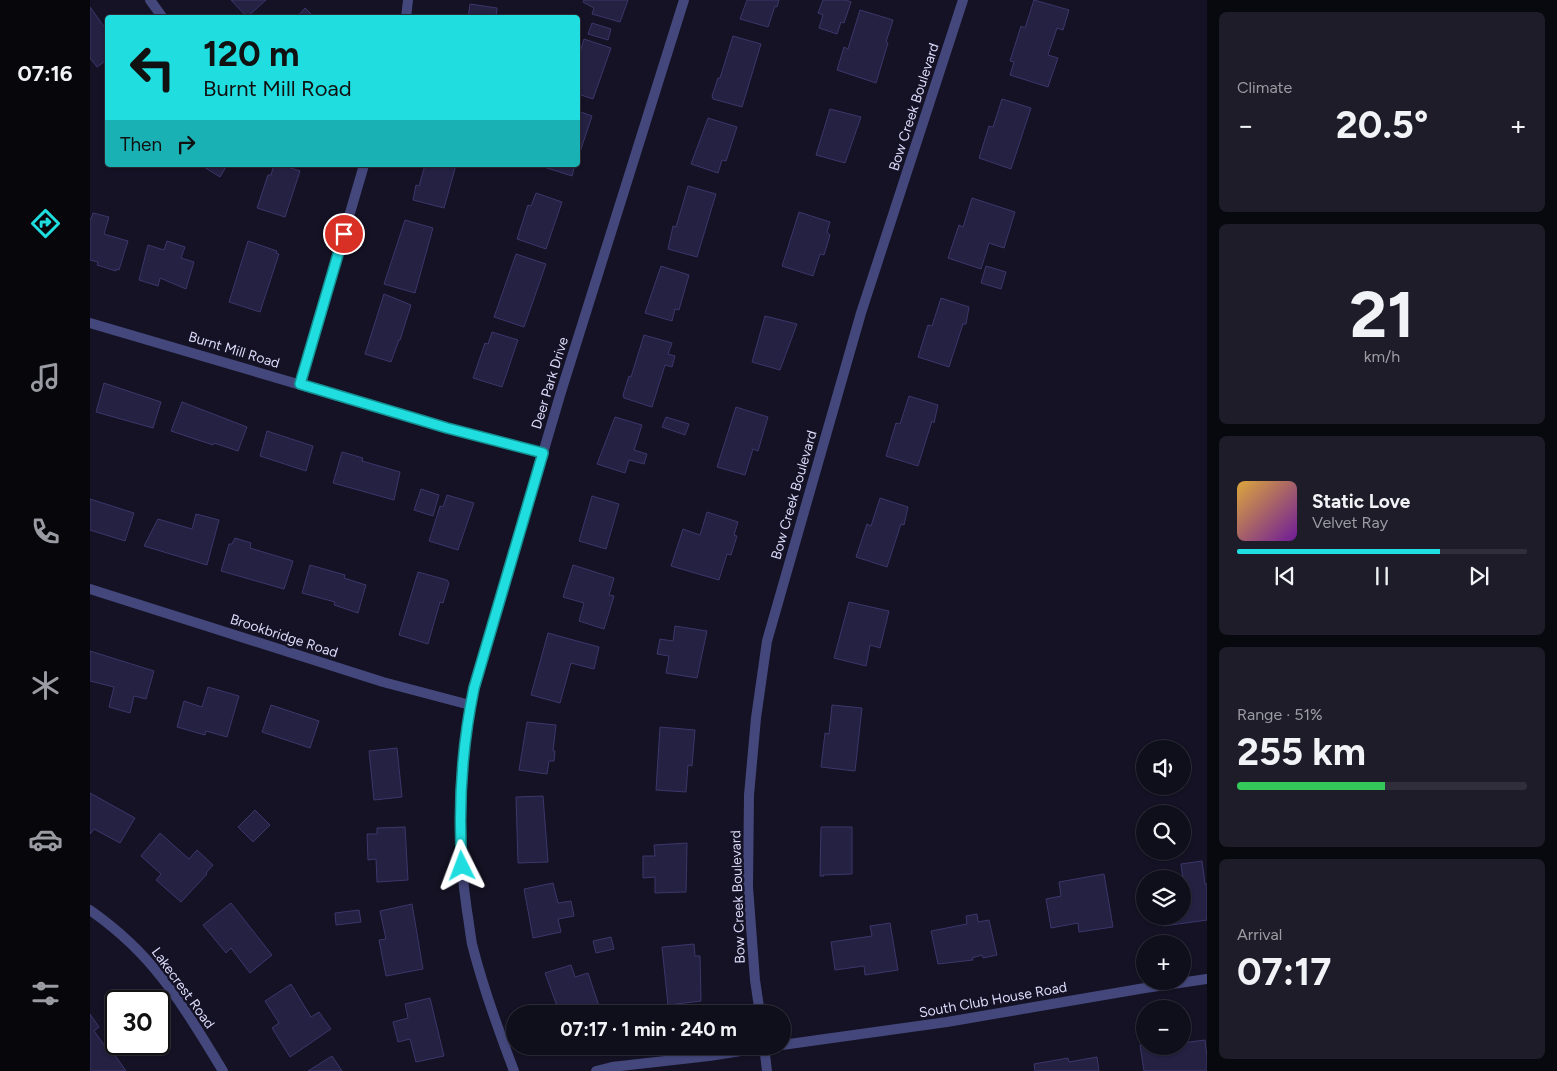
<!DOCTYPE html>
<meta charset="utf-8">
<style>
body{margin:0;font-family:Figtree,sans-serif;background:#1d1c28;color:#f1f3f6;height:100vh;display:flex;flex-direction:column;font-size:19px;white-space:nowrap}
*{box-sizing:border-box;margin:0}
p{font-size:16px;color:#9b9ca3}
.icon{flex:none;width:28px;height:28px;fill:none;stroke:currentColor;stroke-width:2;stroke-linecap:round;stroke-linejoin:round}
.map{position:relative;flex:1;overflow:hidden}
.details{display:flex;flex-direction:column;gap:12px;padding:12px;background:#08080f;width:350px}
.details>*{flex:none}
.hud{position:absolute;left:15px;top:15px;width:475px;height:152px;border-radius:5px;box-shadow:0 1px 4px #0004,0 0 0 1px #2f2e3a;background:#20dee0;color:#111;overflow:hidden}
.fabs{position:absolute;left:1046px;top:740px;display:grid;gap:10px}
.fabs a{display:grid;place-items:center;width:55px;height:55px;border-radius:50%;background:#0f0e1b;box-shadow:0 1px 4px #0004,0 0 0 1px #2f2e3a;font-size:25px}
.speed{position:absolute;left:15px;top:990px;display:flex;gap:10px;font-size:25px;font-weight:700;text-align:center}
.speed>*{display:grid;place-content:center;width:65px;height:65px;border-radius:50%;background:#0f0e1b;box-shadow:0 1px 4px #0004,0 0 0 1px #2f2e3a;line-height:1}
.speed .limit{border:2px solid #111;border-radius:8px;background:#fff;color:#111}
.pin{position:absolute;display:grid;place-items:center;width:42px;height:42px;color:#fff;margin:-21px;border:2px solid #fff;border-radius:50%;box-shadow:0 1px 5px #0007}
.me{position:absolute;width:55px;margin:-28px;rotate:357deg;stroke-linejoin:round;filter:drop-shadow(0 0 4px #0008)}
.turn{display:flex;align-items:center;gap:18px;height:105px;padding:0 15px;font-size:22px}
.turn .icon{width:65px;height:65px;stroke-width:2.5}
.turn b{display:block;font-size:35px;line-height:42px}
.then{display:flex;align-items:center;height:48px;padding:0 15px;background:#0003;gap:10px;font-size:19px}
.big{font-size:38px;font-weight:700;line-height:1.1}
.details .tile{flex:1;display:flex;flex-direction:column;justify-content:center;gap:8px;min-width:0;padding:0 18px;border-radius:8px;background:#1d1c28}
.details .dial{align-items:center;gap:0}
.dial b{font-size:65px;line-height:1}
.song{display:flex;align-items:center;gap:15px}
.cover{width:60px;height:60px;border-radius:8px;background:linear-gradient(135deg,hsl(40 70% 55%),hsl(280 70% 35%))}
.played{height:5px;border-radius:2px;background:linear-gradient(90deg,#20dee0 70%,#2f2e3a 70%)}
.keys{display:flex;justify-content:space-around;direction:ltr}
.heat{display:flex;justify-content:space-between;align-items:center;font-size:28px;direction:ltr}
.charge{height:8px;border-radius:4px;background:linear-gradient(90deg,#34c759 51%,#2f2e3a 0)}
.trip{position:absolute;left:416px;top:1005px;width:285px;height:50px;border-radius:25px;background:#0f0e1b;box-shadow:0 1px 4px #0004,0 0 0 1px #2f2e3a;font-weight:700;line-height:50px;text-align:center}
main{display:flex;flex:1;min-height:0}
.menu{display:flex;flex-direction:column;width:90px;justify-content:space-around;align-items:center;background:#06060b;color:#9b9ca3}
.menu .icon{width:35px;height:35px}
.menu .active{color:#20dee0}
.menu b{font-size:22px;color:#f1f3f6}
.map>svg:first-child{display:block}
</style>
<main>
<nav class="menu">
<b>07:16</b>
<svg class="icon active" aria-label="directions" viewBox="0 0 24 24"><path d="M12 3l9 9-9 9-9-9zM9 14v-3h6M13 9l2 2-2 2"/></svg>
<svg class="icon" aria-label="music" viewBox="0 0 24 24"><path d="M9 18V5l10-2v13"/><circle cx="6" cy="18" r="3"/><circle cx="16" cy="16" r="3"/></svg>
<svg class="icon" aria-label="phone" viewBox="0 0 24 24"><path d="M5 4h4l2 5-3 2q2 4 5 5l2-3 5 2v4C11 20 4 13 5 4z"/></svg>
<svg class="icon" aria-label="climate" viewBox="0 0 24 24"><path d="M12 3v18M4 7l16 10M4 17L20 7"/></svg>
<svg class="icon" aria-label="car" viewBox="0 0 24 24"><path d="M5 17H2v-5l4-1 3-4h7l3 4 3 1v5h-3M9 17h6M6 11h13"/><circle cx="7" cy="17" r="2"/><circle cx="17" cy="17" r="2"/></svg>
<svg class="icon" aria-label="filters" viewBox="0 0 24 24"><path d="M4 7h16M4 17h16"/><circle cx="9" cy="7" r="2"/><circle cx="15" cy="17" r="2"/></svg>
</nav>
<div class="map">
<svg width="1117" height="1071" viewBox="0 0 1117 1071">
<rect width="100%" height="100%" fill="#141224"/>
<g fill="#242142" stroke="#3c366b">
<polygon points="141,0 176,0 157,17"/>
<polygon points="494,0 538,0 530,22 502,14 504,8 493,2"/>
<polygon points="657,0 689,0 687,7 685,6 678,27 650,19"/>
<polygon points="733,0 756,0 761,2 754,23 751,22 747,34 729,28 733,15 728,13"/>
<polygon points="944,0 979,10 973,30 967,28 958,55 968,58 958,87 920,75 924,62 920,61 931,26 935,28"/>
<polygon points="380,4 407,8 406,18 378,18"/>
<polygon points="0,7 18,32 18,59 7,67 0,58"/>
<polygon points="215,8 225,18 206,18"/>
<polygon points="770,10 803,20 796,42 798,43 786,83 747,70 754,47 758,49"/>
<polygon points="502,23 521,29 518,40 498,34"/>
<polygon points="643,36 671,44 652,107 623,99 622,96 628,78 630,78"/>
<polygon points="494,39 521,48 503,99 488,94 488,55 489,56"/>
<polygon points="912,99 941,108 921,169 889,158 899,126 903,127"/>
<polygon points="740,109 771,117 755,163 726,155"/>
<polygon points="488,111 502,116 488,158"/>
<polygon points="618,118 647,127 636,161 632,160 628,173 601,164"/>
<polygon points="111,165 137,165 130,177"/>
<polygon points="184,165 192,165 210,171 195,217 167,208 178,175 181,175"/>
<polygon points="335,165 366,165 354,208 323,200 326,185 329,186"/>
<polygon points="455,165 485,165 482,176 454,167"/>
<polygon points="598,186 626,194 607,257 578,249 583,226 586,227"/>
<polygon points="446,193 472,202 456,249 427,239 438,205 441,206"/>
<polygon points="882,198 925,212 914,248 899,243 891,269 858,258 869,225 873,227"/>
<polygon points="709,212 740,222 737,232 740,235 734,255 730,254 723,276 692,266"/>
<polygon points="3,213 19,217 14,234 38,241 29,270 26,269 26,271 7,265 8,262 0,260 0,219 1,219"/>
<polygon points="315,220 343,228 325,293 294,284"/>
<polygon points="77,241 95,247 91,258 104,262 96,289 70,278 68,286 49,280 58,245 74,250"/>
<polygon points="158,241 187,251 186,253 189,254 170,312 139,302"/>
<polygon points="426,254 456,264 434,327 404,317"/>
<polygon points="571,266 599,275 589,310 585,309 582,321 555,313"/>
<polygon points="896,266 916,272 911,289 891,283"/>
<polygon points="294,294 321,305 310,340 309,340 301,362 275,354"/>
<polygon points="851,298 879,307 876,324 873,324 859,367 828,357 838,325 842,326"/>
<polygon points="675,316 707,324 690,370 662,362"/>
<polygon points="402,332 428,340 412,387 383,378 395,343 398,344"/>
<polygon points="554,335 582,343 578,354 585,356 582,367 575,365 562,407 534,398 533,395 539,376 541,377"/>
<polygon points="14,383 71,402 63,428 6,412"/>
<polygon points="819,396 848,405 844,423 842,421 828,466 796,456 806,423 810,424"/>
<polygon points="92,402 157,427 148,451 124,443 123,445 81,431"/>
<polygon points="646,407 678,417 668,451 663,449 655,475 627,467"/>
<polygon points="525,417 552,425 544,450 557,454 554,464 539,460 535,473 507,464"/>
<polygon points="576,417 599,424 595,435 572,427"/>
<polygon points="177,431 223,446 216,471 170,456"/>
<polygon points="252,452 273,458 272,461 310,472 304,500 243,483"/>
<polygon points="331,489 349,495 343,516 324,510"/>
<polygon points="357,495 384,503 368,550 339,541 350,506 353,507"/>
<polygon points="502,496 529,504 516,549 489,541"/>
<polygon points="790,498 818,507 814,525 811,524 797,567 766,557 777,524 781,526"/>
<polygon points="0,499 44,513 35,541 0,530"/>
<polygon points="617,512 648,522 644,535 647,536 641,555 637,554 629,580 581,566 593,529 610,535"/>
<polygon points="106,514 129,520 117,565 54,546 68,519 102,529"/>
<polygon points="145,538 161,543 160,548 203,561 194,589 131,571 139,544 142,544"/>
<polygon points="220,565 255,575 254,578 276,585 268,613 244,605 245,602 212,593"/>
<polygon points="483,565 524,578 519,595 524,596 514,629 489,621 494,603 473,597"/>
<polygon points="328,572 357,580 359,583 353,603 350,602 338,644 309,635"/>
<polygon points="759,602 799,611 790,648 780,645 776,666 744,658"/>
<polygon points="585,626 617,631 607,678 576,673 579,656 567,654 570,639 583,641"/>
<polygon points="458,633 509,647 504,669 481,663 470,703 441,695"/>
<polygon points="0,651 64,671 56,699 44,696 40,713 19,707 24,687 0,681"/>
<polygon points="118,687 149,696 137,737 116,731 115,735 87,727 94,701 112,707"/>
<polygon points="181,705 229,721 220,748 172,732"/>
<polygon points="742,705 772,708 765,771 731,767 735,733 739,734"/>
<polygon points="437,722 466,725 463,751 465,751 464,761 459,761 457,774 429,770"/>
<polygon points="570,727 605,730 602,766 598,765 596,792 566,790"/>
<polygon points="307,748 312,797 284,800 279,751"/>
<polygon points="0,793 45,818 30,843 4,829 0,834"/>
<polygon points="453,796 458,862 428,863 426,797"/>
<polygon points="165,810 180,825 163,842 148,827"/>
<polygon points="315,827 318,880 287,882 286,859 278,860 277,834 287,834 287,828"/>
<polygon points="731,827 762,827 762,874 733,875 734,876 730,876"/>
<polygon points="70,833 99,859 107,850 123,865 116,873 117,874 91,902 66,880 71,874 51,856"/>
<polygon points="597,843 596,892 565,893 565,877 553,878 553,856 565,856 564,845"/>
<polygon points="1112,861 1115,884 1117,884 1117,920 1074,926 1073,916 1092,916 1092,887 1094,887 1091,864"/>
<polygon points="1014,874 1023,927 989,932 988,923 961,928 956,899 971,896 969,882"/>
<polygon points="463,883 468,903 481,901 484,916 468,919 471,932 443,938 434,889"/>
<polygon points="141,903 182,955 160,973 141,948 136,953 113,925"/>
<polygon points="322,904 333,969 296,976 289,940 296,939 290,911"/>
<polygon points="269,910 271,922 246,925 245,913"/>
<polygon points="887,914 888,922 899,920 907,955 893,958 892,955 882,958 883,960 848,964 841,931 877,924 876,916"/>
<polygon points="800,923 808,970 775,975 774,966 745,970 741,942 782,936 780,926"/>
<polygon points="521,937 524,949 506,953 503,941"/>
<polygon points="604,944 605,956 610,956 611,1001 578,1005 572,947"/>
<polygon points="481,965 485,977 498,973 509,1006 485,1014 470,1014 455,973"/>
<polygon points="201,984 221,1017 229,1012 241,1029 200,1057 182,1028 189,1023 175,1001"/>
<polygon points="340,998 354,1056 326,1062 320,1039 308,1042 303,1022 318,1018 315,1004"/>
<polygon points="0,1014 9,1027 4,1031 15,1046 17,1044 36,1071 0,1071"/>
<polygon points="1115,1040 1117,1057 1117,1071 1054,1071 1050,1045 1055,1044 1055,1046 1092,1046 1092,1043"/>
<polygon points="242,1056 252,1071 218,1071"/>
<polygon points="1007,1057 1009,1071 945,1071 944,1064 978,1058 979,1062"/>
</g>
<g fill="none" stroke-linecap="round" stroke-linejoin="round">
<g stroke="#44477c" stroke-width="10">
<polyline points="60,0 73,18"/>
<polyline points="316,18 318,0"/>
<polyline points="0,323 357,428 453,453"/>
<polyline points="210,384 274,165"/>
<polyline points="0,589 293,682 380,705"/>
<path d="M0 910C27 929 52 952 72 978 95 1007 114 1040 133 1071"/>
<polyline points="692,1045 857,1022 1055,988 1117,979"/>
<path d="M424 1071C408 1029 393 988 382 944 380 933 379 922 377 911 366 837 369 761 384 687L471 392 594 0"/>
<polyline points="506,1071 522,1067 619,1056 684,1046"/>
</g>
<g stroke="#44477c" stroke-width="10">
<polyline points="670,1014 665,980 658,887 659,795 666,718 677,641 771,313 873,0"/>
<polyline points="674,1046 677,1071"/>
</g>
</g>
<g fill="none" stroke-linecap="round" stroke-linejoin="round">
<defs>
<path id="route" d="M254 234 210 384 357 428 453 453 384 688C372 746 368 806 372 866"/>
</defs>
<use href="#route" stroke="#159092" stroke-width="12"/>
<use href="#route" stroke="#20dee0" stroke-width="9"/>
</g>
<g text-anchor="middle" dominant-baseline="central" stroke-width="5" stroke-linejoin="round" paint-order="stroke">
<g font-size="14" fill="#dbdafa" stroke="#141224">
<text transform="translate(824 107) rotate(-72)">Bow Creek Boulevard</text>
<text transform="translate(144 350) rotate(17)">Burnt Mill Road</text>
<text transform="translate(460 383) rotate(-73)">Deer Park Drive</text>
<text transform="translate(704 495) rotate(-74)">Bow Creek Boulevard</text>
<text transform="translate(194 636) rotate(18)">Brookbridge Road</text>
<text transform="translate(648 897) rotate(-92)">Bow Creek Boulevard</text>
<text transform="translate(93 988) rotate(54)">Lakecrest Road</text>
<text transform="translate(903 1000) rotate(-10)">South Club House Road</text>
</g>
</g>
</svg>
<div class="fabs">
<a><svg class="icon" aria-label="sound" viewBox="0 0 24 24"><path d="M4 9h4l5-4v14l-5-4H4zM17 9q2 3 0 6"/></svg></a>
<a><svg class="icon" aria-label="search" viewBox="0 0 24 24"><circle cx="10" cy="10" r="6"/><path d="M15 15l6 6"/></svg></a>
<a><svg class="icon" aria-label="layers" viewBox="0 0 24 24"><path d="M12 4l9 5-9 5-9-5zM3 14l9 5 9-5"/></svg></a>
<a>+</a>
<a>−</a>
</div>
<div class="speed"><div class="limit">30</div></div>
<div class="pin" style="left:254px;top:234px;background:#d93025"><svg class="icon" aria-label="arrive" viewBox="0 0 24 24"><path d="M6 21V4h12l-3 4 3 4H6"/></svg></div>
<svg class="me" style="left:372px;top:866px" viewBox="-20 -20 40 40"><path d="M0-17L14 15 0 8-14 15z" fill="#20dee0" stroke="#fff" stroke-width="4"/></svg>
<div class="trip">07:17 · 1 min · 240 m</div>
<div class="hud">
<div class="turn"><svg class="icon" aria-label="left" viewBox="0 0 24 24"><path d="M17 20v-9H6M10 6l-5 5 5 5"/></svg><div><b>120 m</b>Burnt Mill Road</div></div>
<div class="then">Then<svg class="icon" aria-label="right" viewBox="0 0 24 24"><path d="M7 20v-9h11M14 6l5 5-5 5"/></svg></div>
</div>
</div>
<section class="details">
<div class="tile"><p>Climate</p>
<div class="heat"><a>−</a><b class="big">20.5°</b><a>+</a></div>
</div>
<div class="tile dial"><b>21</b><p>km/h</p></div>
<div class="tile">
<div class="song"><i class="cover"></i><div><b>Static Love</b><p>Velvet Ray</p></div></div>
<div class="played"></div>
<div class="keys"><svg class="icon" aria-label="previous" viewBox="0 0 24 24"><path d="M18 5L8 12l10 7zM5 5v14"/></svg><svg class="icon" aria-label="pause" viewBox="0 0 24 24"><path d="M8 5v14M16 5v14"/></svg><svg class="icon" aria-label="next" viewBox="0 0 24 24"><path d="M6 5l10 7-10 7zM19 5v14"/></svg></div>
</div>
<div class="tile"><p>Range · 51%</p><b class="big">255 km</b><div class="charge"></div></div>
<div class="tile"><p>Arrival</p><b class="big">07:17</b></div>
</section>
</main>
